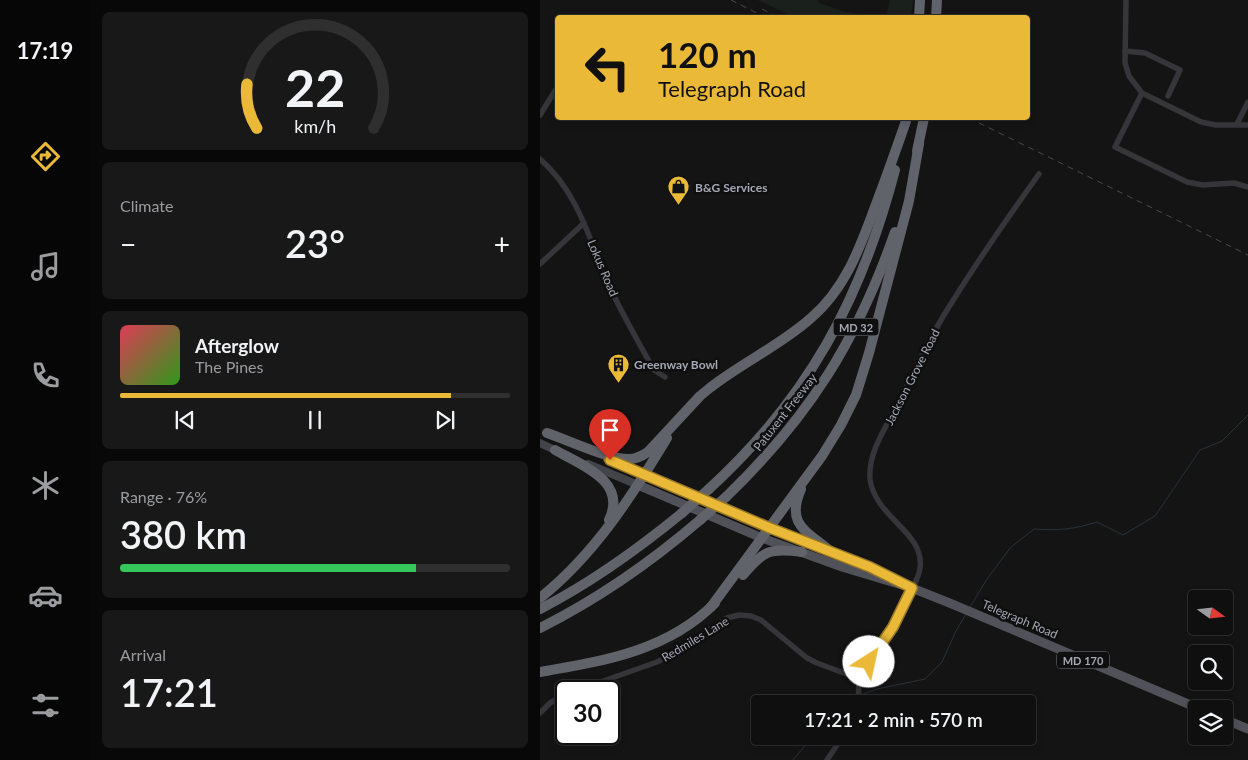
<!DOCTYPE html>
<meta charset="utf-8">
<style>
body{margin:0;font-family:Lato,sans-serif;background:#181819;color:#f1f3f6;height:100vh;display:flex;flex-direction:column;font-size:19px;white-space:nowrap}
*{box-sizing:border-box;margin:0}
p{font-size:16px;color:#9b9c9f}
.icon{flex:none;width:28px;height:28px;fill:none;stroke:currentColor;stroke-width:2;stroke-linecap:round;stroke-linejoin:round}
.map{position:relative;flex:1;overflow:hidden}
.sheet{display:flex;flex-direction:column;gap:12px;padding:12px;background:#080809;width:450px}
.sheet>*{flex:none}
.top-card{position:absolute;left:15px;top:15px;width:475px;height:105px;border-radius:5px;box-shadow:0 2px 8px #0003,0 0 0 1px #2f2f30;background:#eab937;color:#111;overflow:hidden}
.needle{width:32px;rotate:105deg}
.tools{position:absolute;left:648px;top:590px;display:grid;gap:10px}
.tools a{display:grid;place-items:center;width:45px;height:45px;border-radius:5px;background:#0f0f10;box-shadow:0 2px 8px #0003,0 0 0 1px #2f2f30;font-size:25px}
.speed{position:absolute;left:15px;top:680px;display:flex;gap:10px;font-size:25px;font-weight:700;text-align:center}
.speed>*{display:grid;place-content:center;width:65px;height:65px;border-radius:50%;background:#0f0f10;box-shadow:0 2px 8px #0003,0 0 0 1px #2f2f30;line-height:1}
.speed .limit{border:2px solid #111;border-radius:8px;background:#fff;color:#111}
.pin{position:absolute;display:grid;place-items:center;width:42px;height:42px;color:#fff;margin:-51px -21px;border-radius:50% 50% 50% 0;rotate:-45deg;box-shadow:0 0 5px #0007}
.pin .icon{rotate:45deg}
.me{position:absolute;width:55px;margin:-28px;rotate:35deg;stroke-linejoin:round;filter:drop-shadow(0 0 4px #0008)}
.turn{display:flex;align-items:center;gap:18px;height:105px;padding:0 20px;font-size:22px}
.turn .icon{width:65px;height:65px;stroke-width:2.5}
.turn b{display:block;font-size:35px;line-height:42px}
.big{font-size:38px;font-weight:600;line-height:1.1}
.sheet .tile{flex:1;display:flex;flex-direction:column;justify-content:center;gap:8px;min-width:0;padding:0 18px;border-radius:8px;background:#181819}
.sheet .dial{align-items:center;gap:0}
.dial svg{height:130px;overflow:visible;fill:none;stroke:#2f2f30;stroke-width:7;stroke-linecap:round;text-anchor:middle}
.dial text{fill:#f1f3f6;stroke:none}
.song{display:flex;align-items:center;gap:15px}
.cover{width:60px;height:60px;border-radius:8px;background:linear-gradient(135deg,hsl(350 70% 55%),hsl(110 70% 35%))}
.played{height:5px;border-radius:2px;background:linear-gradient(90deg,#eab937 85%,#2f2f30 85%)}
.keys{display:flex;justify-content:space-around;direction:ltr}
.heat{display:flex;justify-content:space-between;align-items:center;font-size:28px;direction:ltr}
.charge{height:8px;border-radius:4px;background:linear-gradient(90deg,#34c759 76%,#2f2f30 0)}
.trip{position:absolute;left:211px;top:695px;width:285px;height:50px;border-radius:5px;background:#0f0f10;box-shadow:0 2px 8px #0003,0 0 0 1px #2f2f30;font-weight:600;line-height:50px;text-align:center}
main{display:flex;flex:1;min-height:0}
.menu{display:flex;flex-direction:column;width:90px;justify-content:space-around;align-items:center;background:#060606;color:#9b9c9f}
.menu .icon{width:35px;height:35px}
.menu .selected{color:#eab937}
.menu b{font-size:22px;color:#f1f3f6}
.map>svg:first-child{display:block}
</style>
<main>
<nav class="menu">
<b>17:19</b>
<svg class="icon selected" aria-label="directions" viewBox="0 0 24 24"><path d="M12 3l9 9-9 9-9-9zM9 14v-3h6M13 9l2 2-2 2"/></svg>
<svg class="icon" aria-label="music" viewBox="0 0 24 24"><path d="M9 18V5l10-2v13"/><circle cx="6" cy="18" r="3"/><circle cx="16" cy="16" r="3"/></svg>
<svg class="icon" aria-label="phone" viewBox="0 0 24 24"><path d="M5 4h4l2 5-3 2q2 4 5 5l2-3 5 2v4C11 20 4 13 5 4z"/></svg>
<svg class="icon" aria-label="climate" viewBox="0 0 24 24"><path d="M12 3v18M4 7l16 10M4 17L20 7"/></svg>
<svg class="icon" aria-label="car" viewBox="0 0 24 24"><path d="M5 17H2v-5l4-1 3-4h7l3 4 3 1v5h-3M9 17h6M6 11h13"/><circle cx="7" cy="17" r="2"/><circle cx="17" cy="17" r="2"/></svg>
<svg class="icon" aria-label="filters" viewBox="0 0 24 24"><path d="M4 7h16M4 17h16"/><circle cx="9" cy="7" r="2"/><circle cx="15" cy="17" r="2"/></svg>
</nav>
<section class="sheet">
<div class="tile dial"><svg viewBox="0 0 100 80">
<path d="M14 69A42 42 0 1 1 86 69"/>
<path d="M14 69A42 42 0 0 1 8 42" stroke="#eab937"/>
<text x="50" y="56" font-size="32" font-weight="700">22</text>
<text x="50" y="72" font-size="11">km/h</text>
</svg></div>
<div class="tile"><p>Climate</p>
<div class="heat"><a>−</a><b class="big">23°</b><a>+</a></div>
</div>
<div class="tile">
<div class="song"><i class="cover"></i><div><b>Afterglow</b><p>The Pines</p></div></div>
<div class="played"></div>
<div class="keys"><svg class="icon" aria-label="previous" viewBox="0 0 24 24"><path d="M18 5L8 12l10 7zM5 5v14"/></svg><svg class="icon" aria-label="pause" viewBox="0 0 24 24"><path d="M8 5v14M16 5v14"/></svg><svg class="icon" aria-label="next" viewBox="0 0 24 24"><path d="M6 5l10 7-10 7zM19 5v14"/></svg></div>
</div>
<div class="tile"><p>Range · 76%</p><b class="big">380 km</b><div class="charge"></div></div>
<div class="tile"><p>Arrival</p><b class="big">17:21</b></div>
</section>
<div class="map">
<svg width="708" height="760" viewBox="0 0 708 760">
<rect width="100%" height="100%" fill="#141415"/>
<polygon fill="#1a201b" points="218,0 278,0 279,3 305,12 346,17 350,0 373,0 371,17 253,17"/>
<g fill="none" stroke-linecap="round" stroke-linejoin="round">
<g stroke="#2a3138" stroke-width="1">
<path d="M430 607 447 579 471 547 494 529C518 531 535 529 557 522L583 535 615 516 660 450 682 441 708 415"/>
<polyline points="323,694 337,689 385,679 402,662 416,631 426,614"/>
<polyline points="313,704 315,698"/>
<polyline points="253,760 273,736"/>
</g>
<g stroke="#35353a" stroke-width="5.5">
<polyline points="586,0 585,63 589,76 602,93 661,122 676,125 708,125"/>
<polyline points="585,51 605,53 640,70 628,96"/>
<polyline points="602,93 575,147 647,182 663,185 694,183 708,187"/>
<polyline points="0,115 18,86"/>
<polyline points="697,124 708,102"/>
<path d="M0 159C42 195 52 252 76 300 88 324 101 347 114 370L125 377"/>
<polyline points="0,264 44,223"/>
<polyline points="35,691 117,662 133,654 187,618 199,615 211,616 221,620 267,658 277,663 320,679"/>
<path d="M319 704C319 697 318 691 319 685 323 663 342 645 353 627 360 616 365 604 370 593 374 585 379 577 380 568 385 532 335 518 330 479 328 451 347 426 359 402 373 373 387 343 404 315 434 266 466 220 499 174"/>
<polyline points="0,713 10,703 26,694"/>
<polyline points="287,760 303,736"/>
</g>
<g stroke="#43444a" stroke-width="8">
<polyline points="0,443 19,452"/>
<polyline points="67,459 105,474"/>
<polyline points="48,464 98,485"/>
</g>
<g stroke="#515259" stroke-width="9">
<polyline points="105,474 230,527 330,567 350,577"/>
<polyline points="98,485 222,538 302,567 372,588 412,604 660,709"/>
<polyline points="684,719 708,729"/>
</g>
<g stroke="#61636b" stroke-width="10">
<polyline points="379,18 380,0"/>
<polyline points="396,18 397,0"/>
<polyline points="377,151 384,118"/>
<path d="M7 433C28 440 70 460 90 459 97 459 102 456 108 452L160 396 171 387C203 362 241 345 271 318 305 289 320 248 335 207 346 178 356 150 366 121"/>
<path d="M15 450C41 465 88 481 69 520"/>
<path d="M169 489C269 397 321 300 355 170"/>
<path d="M261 489C246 524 265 530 289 550"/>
<path d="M186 497C269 417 317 341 355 232"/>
<path d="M203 575C224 550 229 548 262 552"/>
<path d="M0 598C54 555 92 496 127 438"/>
<polyline points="171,607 282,456 301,425 316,395 329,353 369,201 379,144"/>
<path d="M0 609C51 583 98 549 142 513"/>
<path d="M0 628C58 599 111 562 160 520"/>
<path d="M0 672C63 661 128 651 175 603"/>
</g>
<g stroke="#48494f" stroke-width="1" stroke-dasharray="6 5" stroke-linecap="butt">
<polyline points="191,0 227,18"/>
<polyline points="222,9 240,18"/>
<polyline points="429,118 708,255"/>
</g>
<g stroke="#61636b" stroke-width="10">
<polyline points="142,513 169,489"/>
<polyline points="160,520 186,497"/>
</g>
</g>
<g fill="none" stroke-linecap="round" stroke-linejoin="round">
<defs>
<polyline id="route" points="70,460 230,528 330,567 372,588 353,627 329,662"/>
</defs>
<use href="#route" stroke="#987824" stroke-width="12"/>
<use href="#route" stroke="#eab937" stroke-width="9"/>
</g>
<defs>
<symbol id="shop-pin" viewBox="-11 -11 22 30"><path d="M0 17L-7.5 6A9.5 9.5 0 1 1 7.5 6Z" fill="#eab937" stroke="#0f0f10"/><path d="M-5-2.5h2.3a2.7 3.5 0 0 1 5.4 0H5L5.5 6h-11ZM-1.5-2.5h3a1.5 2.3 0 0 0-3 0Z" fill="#111"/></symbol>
<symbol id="building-pin" viewBox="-11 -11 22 30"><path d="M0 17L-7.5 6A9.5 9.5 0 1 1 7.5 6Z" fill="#eab937" stroke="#0f0f10"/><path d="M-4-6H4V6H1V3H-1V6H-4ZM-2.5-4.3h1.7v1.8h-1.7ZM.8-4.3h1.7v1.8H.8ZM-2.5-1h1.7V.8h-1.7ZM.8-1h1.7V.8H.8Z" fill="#111"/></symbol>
</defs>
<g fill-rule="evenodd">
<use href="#shop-pin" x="126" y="174" width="25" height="34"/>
<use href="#building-pin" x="66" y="352" width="25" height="34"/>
</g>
<g text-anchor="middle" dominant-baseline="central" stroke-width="5" stroke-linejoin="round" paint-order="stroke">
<g fill="#0f0f10" stroke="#797b84" stroke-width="1">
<rect x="293.5" y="318.5" width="45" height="17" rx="4"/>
<rect x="517" y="651.5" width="52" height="17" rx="4"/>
</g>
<g font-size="11" font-weight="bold" fill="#a6a9b5">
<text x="316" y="327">MD 32</text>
<text x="543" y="660">MD 170</text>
</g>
<g font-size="12" font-weight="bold" fill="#a6a9b5" stroke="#0f0f10" text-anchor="start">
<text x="155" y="187">B&amp;G Services</text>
<text x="94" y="364">Greenway Bowl</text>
</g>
<g font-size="12" fill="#a6a9b5" stroke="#0f0f10">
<text transform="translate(63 268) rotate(67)">Lokus Road</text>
<text transform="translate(372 377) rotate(-63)">Jackson Grove Road</text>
<text transform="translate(245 412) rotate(-52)">Patuxent Freeway</text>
<text transform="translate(480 619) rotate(23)">Telegraph Road</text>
<text transform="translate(155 639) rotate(-31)">Redmiles Lane</text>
</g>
</g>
</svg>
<div class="tools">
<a><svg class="needle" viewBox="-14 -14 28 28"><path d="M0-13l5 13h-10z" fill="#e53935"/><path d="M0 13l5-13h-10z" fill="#9b9c9f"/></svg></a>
<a><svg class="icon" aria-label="search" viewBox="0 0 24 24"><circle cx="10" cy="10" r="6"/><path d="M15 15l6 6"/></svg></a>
<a><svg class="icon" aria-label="layers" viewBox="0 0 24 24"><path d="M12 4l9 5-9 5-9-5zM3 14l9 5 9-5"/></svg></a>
</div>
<div class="speed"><div class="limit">30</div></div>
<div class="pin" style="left:70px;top:460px;background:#d93025"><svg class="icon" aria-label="arrive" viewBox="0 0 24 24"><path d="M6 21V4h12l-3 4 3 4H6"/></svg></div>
<svg class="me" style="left:329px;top:662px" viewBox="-20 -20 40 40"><circle r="19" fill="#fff"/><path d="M0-13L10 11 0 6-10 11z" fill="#eab937"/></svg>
<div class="trip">17:21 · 2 min · 570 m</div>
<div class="top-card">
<div class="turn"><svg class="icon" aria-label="left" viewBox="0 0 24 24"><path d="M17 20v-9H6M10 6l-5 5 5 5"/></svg><div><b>120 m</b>Telegraph Road</div></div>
</div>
</div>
</main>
